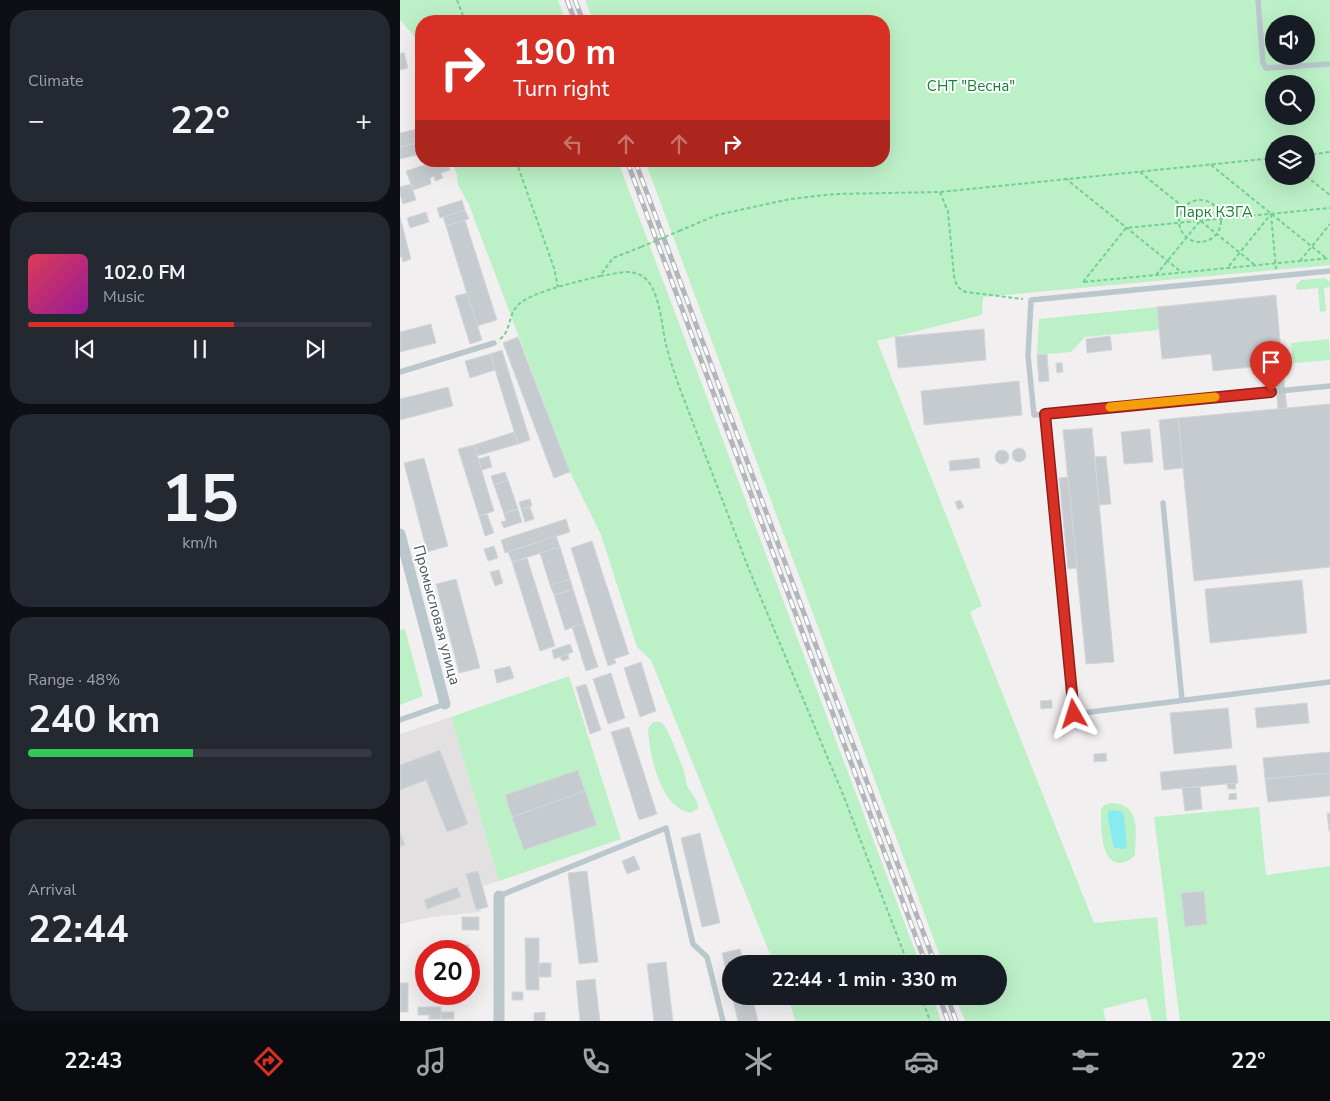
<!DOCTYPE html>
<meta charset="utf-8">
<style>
body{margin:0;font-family:"Nunito Sans",sans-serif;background:#242831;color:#f1f3f6;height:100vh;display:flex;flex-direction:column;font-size:19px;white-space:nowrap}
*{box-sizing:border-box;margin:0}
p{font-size:16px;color:#9ea1a6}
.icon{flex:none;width:28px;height:28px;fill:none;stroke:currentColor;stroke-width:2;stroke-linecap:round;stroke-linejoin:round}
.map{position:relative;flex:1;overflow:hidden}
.sheet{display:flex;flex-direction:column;gap:10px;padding:10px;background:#0d0f14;width:400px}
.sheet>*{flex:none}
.banner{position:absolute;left:15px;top:15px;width:475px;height:152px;border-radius:20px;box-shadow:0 5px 20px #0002;background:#d93025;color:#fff;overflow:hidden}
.fabs{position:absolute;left:865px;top:15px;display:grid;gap:10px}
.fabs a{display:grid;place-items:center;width:50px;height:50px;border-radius:50%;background:#171b24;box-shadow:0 5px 20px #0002;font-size:25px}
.speed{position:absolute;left:15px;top:940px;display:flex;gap:10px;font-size:25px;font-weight:700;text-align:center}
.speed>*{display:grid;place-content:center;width:65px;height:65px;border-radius:50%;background:#171b24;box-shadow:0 5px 20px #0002;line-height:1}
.speed .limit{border:8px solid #d22;background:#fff;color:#111}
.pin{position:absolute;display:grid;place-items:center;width:42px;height:42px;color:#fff;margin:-51px -21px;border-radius:50% 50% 50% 0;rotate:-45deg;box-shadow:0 0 5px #0007}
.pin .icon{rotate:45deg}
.me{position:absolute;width:55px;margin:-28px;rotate:354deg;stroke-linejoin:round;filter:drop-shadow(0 0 4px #0008)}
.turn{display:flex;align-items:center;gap:18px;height:105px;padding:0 15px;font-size:22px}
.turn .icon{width:65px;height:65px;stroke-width:2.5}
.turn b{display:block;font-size:35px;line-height:42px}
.lanes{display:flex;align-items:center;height:48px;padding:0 15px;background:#0003;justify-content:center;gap:25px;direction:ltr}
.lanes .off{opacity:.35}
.big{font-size:38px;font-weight:700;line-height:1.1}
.sheet .tile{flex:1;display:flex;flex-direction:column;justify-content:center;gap:8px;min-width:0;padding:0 18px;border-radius:20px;background:#242831}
.sheet .dial{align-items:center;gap:0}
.dial b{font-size:65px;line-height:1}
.song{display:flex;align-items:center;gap:15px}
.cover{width:60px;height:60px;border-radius:8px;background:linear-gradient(135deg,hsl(350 70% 55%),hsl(300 70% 35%))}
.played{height:5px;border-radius:2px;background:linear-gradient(90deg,#d93025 60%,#363941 60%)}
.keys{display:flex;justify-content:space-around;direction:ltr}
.heat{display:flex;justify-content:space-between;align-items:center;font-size:28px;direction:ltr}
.charge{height:8px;border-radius:4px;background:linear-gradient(90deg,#34c759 48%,#363941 0)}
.trip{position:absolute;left:322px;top:955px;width:285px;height:50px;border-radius:25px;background:#171b24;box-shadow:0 5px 20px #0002;font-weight:700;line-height:50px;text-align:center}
.tabs{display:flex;height:80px;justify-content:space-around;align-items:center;background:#090b0e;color:#9ea1a6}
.tabs .icon{width:35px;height:35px}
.tabs .active{color:#d93025}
.tabs b{font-size:22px;color:#f1f3f6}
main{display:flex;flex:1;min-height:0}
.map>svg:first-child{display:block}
</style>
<main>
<section class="sheet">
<div class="tile"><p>Climate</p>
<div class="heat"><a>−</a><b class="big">22°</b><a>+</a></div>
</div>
<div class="tile">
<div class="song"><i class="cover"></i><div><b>102.0 FM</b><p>Music</p></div></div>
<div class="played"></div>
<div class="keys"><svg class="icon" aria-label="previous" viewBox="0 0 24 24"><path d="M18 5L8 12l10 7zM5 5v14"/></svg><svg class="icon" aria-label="pause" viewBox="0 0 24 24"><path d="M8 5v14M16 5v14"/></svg><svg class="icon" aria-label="next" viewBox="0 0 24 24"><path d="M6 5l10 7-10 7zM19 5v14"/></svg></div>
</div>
<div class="tile dial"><b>15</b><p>km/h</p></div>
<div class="tile"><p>Range · 48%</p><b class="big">240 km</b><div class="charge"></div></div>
<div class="tile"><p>Arrival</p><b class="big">22:44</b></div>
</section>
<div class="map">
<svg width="930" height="1021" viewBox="0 0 930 1021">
<rect width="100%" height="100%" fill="#f2eff0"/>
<polygon fill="#e3e0e2" points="51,717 99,881 83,886 88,907 81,909 81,912 31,917 0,924 0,734"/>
<g fill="#bcf1c7" fill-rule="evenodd">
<polygon points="0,0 158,0 166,21 21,21 21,44 0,20"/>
<path d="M185 0H930V265L583 297 582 315 477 341 582 606 570 612 694 923 757 917 767 1021H752L746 998 703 1009 706 1021H565L555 996H599V964H543L245 161H484V21H193ZM874 24H906V56H874ZM874 84H906V116H874ZM874 144H906V176H874Z"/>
<polygon points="52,161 218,161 520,964 374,964 251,660 237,647 201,535 170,472 69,205 58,185 57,175"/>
<polygon points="925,278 930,282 930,287 924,288 926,311 920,312 918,288 897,290 896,285 901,280"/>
<polygon points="757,307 759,330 685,337 671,352 637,355 639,319"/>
<polygon points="929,339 930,360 893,363 891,343"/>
<polygon points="5,629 23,696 0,705 0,630"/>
<polygon points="169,676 221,839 99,881 51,717"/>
<path d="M253 722H261L266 728 273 743 284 771 287 786 297 801 298 808 291 813C260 808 249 754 248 728Z"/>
<path d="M711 803C741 804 736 831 735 855 731 859 727 862 721 863 700 865 701 824 701 809L704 805Z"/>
<polygon points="859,807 866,875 930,866 930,1021 780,1021 754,817"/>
<polygon points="388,996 532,996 541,1021 395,1021"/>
</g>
<polygon fill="#88ecef" points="713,810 723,812 724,816 727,847 724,849 715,848 713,845 708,818 708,812"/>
<g fill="#c6cbcf" stroke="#d3d7db">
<polygon points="4,52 8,68 0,70 0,54"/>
<polygon points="21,128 21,142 0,147 0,133"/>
<polygon points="21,142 21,154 0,159 0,147"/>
<polygon points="37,161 47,161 50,170 41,173 43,178 35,181 34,176 30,178 31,184 13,190 6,171"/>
<polygon points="11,184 16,200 3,204 0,194 0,187"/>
<polygon points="62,200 65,210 40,218 37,208"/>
<polygon points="65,210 69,219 46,226 43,217"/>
<polygon points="26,212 29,222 10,228 7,218"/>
<polygon points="0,217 11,259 3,262 2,257 0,257"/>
<polygon points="65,220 97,320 77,326 46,226"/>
<polygon points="67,293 82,340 70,344 55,296"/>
<polygon points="876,295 882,364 813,371 811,354 762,359 757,307"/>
<polygon points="31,324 36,343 0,352 0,332"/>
<polygon points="584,329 586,360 498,368 495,337"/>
<polygon points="710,336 712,350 687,353 686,339"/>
<polygon points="118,337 170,472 154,478 103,343"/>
<polygon points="102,350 130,440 118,444 90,354"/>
<polygon points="90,354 95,370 70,378 65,361"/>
<polygon points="647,354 649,381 639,382 637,355"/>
<polygon points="656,363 662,363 663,372 657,373"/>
<polygon points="882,364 887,408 878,409 874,365"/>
<polygon points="619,381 622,415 524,425 521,391"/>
<polygon points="48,387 53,406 0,420 0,399"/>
<polygon points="930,404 930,567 794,581 778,418"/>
<polygon points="778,418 783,468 764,470 759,420"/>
<polygon points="692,428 714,662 686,664 663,430"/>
<polygon points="750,429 753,462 724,464 721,432"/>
<polygon points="114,432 118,444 77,456 74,445"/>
<polygon points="74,445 94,511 79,516 58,449"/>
<circle cx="619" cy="455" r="7"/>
<circle cx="602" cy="457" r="7"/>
<polygon points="89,456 92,467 82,470 78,459"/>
<polygon points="706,456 711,504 699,505 695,457"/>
<polygon points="24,458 48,546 27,552 4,463"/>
<polygon points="579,458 580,468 550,471 549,461"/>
<polygon points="105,472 108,480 94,485 91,476"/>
<polygon points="668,477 677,568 668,569 659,478"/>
<polygon points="108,480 118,509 104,514 94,485"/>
<polygon points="130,499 132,506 121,509 119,502"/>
<polygon points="560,500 564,507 558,510 555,502"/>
<polygon points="130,507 134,519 125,522 121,509"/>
<polygon points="118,509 122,522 104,528 101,522 106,521 104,514"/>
<polygon points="87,514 94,533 85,536 79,516"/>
<polygon points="166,519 170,532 105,553 101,540"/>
<polygon points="156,536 160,547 112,562 108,552"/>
<polygon points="192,541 229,654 214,659 216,663 208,666 171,548"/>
<polygon points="94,546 98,558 88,561 84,549"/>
<polygon points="160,547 170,579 150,585 140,553"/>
<polygon points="127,558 155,646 140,651 112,562"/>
<polygon points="99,570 103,583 95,586 90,572"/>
<polygon points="56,579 80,668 59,673 36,584"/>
<polygon points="170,579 173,589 154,595 150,585"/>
<polygon points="902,580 907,633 810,643 805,589"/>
<polygon points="173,589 184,624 165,630 154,595"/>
<polygon points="184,624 198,667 186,671 172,627"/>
<polygon points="170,644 173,652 154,659 152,650"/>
<polygon points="168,654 169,659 162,661 160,657"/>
<polygon points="241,662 256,711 240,717 224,668"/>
<polygon points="110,666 114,678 97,683 94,670"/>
<polygon points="211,673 225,718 208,724 193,679"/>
<polygon points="186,684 201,730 190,734 176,687"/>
<polygon points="652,700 652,708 641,709 640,701"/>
<polygon points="907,703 909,723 857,728 855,708"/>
<polygon points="828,708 832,748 774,754 770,713"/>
<polygon points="229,727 257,814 239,820 211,732"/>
<polygon points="40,750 68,824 47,832 26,780 0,790 0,765"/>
<polygon points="930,752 930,773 865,779 863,758"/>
<polygon points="706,753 707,761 694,762 694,754"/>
<polygon points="836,765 838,783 762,790 760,772"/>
<polygon points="178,770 185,791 112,817 105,795"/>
<polygon points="930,773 930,796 868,802 865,779"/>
<polygon points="835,783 836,789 828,789 827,784"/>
<polygon points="800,787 802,809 785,811 782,788"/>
<polygon points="185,791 197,825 124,850 112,817"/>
<polygon points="836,793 837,799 829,800 829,794"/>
<polygon points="927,813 930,813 930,831 929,831"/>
<polygon points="0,832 5,845 0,847"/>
<polygon points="300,833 320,923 302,927 281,838"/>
<polygon points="234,856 240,869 227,874 222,861"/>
<polygon points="78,871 88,907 76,910 66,874"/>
<polygon points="187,871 198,962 179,964 168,873"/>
<polygon points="57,887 61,897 27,909 24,900"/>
<polygon points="804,891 807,924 785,927 781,893"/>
<rect x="62" y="917" width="17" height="13"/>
<polygon points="125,938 139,938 139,990 126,990"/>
<rect x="39" y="945" width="30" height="6"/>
<polygon points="340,949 344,964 331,964 331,993 322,953"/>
<rect x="69" y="952" width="4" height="7"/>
<polygon points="266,962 273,1021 254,1021 247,964"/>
<rect x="139" y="963" width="12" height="14"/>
<polygon points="195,979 200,1021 180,1021 176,981"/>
<rect x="0" y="983" width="8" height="29"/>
<rect x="112" y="992" width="11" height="8"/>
<polygon points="332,996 352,996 358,1021 338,1021"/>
<polygon points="18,1007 41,1007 41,1019 29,1019 29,1015 18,1015"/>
<polygon points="40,1012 54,1012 54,1019 41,1019"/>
<polygon points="145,1012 145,1021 134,1021 134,1013"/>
</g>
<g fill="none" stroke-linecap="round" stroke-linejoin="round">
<g stroke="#73d092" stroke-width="2" stroke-dasharray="4 2.5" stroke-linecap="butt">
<polyline points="57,0 65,21"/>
<polyline points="906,155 930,152"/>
<polyline points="116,161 154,268 158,287"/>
<polyline points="811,165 926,258"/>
<polyline points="740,172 855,265"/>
<polyline points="906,176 930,195"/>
<polyline points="665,178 780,271"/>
<path d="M540 192 548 212 554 276C556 285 558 289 566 292L623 299"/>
<circle cx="800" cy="221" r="21"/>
<polyline points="871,214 876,269"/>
<polyline points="279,231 317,215 390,199 435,194 540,192 874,158"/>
<polyline points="900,261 930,224"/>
<polyline points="829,266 871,214"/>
<polyline points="756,275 800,221"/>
<path d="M200 276C211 275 224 270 235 273 259 278 261 321 265 340 268 354 273 368 277 381L348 567 444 797 508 964"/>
<polyline points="683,282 726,228 930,208"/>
<polyline points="684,282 930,258"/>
<path d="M100 339C111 331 108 316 117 306 129 292 181 281 200 276L213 258 241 247"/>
<polyline points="521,996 530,1021"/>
</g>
<g stroke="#bac7cd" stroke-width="5.5">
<polyline points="858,0 863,63 866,68 930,64"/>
<polyline points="930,271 631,300 628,356 634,415 930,386"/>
<polyline points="0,372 94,343"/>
<polyline points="645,414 674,714 930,682"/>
<polyline points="763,503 782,700"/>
<polyline points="0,720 45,704"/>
<polyline points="99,896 266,828 293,944 307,957 323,1021"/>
</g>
<g stroke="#bac7cd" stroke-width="11">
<polyline points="0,534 45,704"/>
<polyline points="99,896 99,1021"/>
</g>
<defs>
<g id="rail">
<polyline points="167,0 175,21"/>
<polyline points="175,0 183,21"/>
<polyline points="227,161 526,964"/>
<polyline points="235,161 535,964"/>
<polyline points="539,996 548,1021"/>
<polyline points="547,996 556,1021"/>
</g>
</defs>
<use href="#rail" stroke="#b1b6ba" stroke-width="5"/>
<use href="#rail" stroke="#fff" stroke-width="3" stroke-dasharray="9" stroke-linecap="butt"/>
<polyline stroke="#73d092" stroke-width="2" stroke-dasharray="4 2.5" stroke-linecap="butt" points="241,247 279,231"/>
</g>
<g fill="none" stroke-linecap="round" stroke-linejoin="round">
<defs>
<polyline id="route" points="674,714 645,414 871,392"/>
</defs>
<use href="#route" stroke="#8d1f18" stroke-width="12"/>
<use href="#route" stroke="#d93025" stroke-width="9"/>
<polyline stroke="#f59e0b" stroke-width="9" points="710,407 815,397"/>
</g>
<g text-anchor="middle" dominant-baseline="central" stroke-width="4" stroke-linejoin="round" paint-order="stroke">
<g font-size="15" fill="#148238" stroke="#fff">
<text x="571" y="86">СНТ "Весна"</text>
<text x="814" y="212">Парк КЗГА</text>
</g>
<g font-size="15" fill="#46575e" stroke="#fff">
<text transform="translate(37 615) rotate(75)">Промысловая улица</text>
</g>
</g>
</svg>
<div class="fabs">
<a><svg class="icon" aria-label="sound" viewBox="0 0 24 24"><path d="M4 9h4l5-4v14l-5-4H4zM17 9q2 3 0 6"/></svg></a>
<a><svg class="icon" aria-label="search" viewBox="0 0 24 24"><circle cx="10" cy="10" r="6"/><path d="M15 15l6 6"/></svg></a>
<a><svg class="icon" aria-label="layers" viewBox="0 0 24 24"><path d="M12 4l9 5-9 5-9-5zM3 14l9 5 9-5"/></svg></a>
</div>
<div class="speed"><div class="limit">20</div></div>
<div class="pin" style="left:871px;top:392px;background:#d93025"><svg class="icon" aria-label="arrive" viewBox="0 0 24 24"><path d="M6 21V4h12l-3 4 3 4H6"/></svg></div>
<svg class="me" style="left:674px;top:714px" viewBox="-20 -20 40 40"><path d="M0-17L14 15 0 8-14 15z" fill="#d93025" stroke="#fff" stroke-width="4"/></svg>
<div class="trip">22:44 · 1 min · 330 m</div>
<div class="banner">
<div class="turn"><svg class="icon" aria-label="right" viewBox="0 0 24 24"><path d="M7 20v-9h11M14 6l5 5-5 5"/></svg><div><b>190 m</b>Turn right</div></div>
<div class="lanes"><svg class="icon off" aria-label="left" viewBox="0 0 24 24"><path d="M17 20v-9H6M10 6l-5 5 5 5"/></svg><svg class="icon off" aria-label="ahead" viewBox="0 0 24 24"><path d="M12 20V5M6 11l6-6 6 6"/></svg><svg class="icon off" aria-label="ahead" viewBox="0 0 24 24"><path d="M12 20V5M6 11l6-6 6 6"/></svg><svg class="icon" aria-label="right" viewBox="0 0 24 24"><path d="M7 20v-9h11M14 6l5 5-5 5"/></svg></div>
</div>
</div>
</main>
<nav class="tabs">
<b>22:43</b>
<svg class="icon active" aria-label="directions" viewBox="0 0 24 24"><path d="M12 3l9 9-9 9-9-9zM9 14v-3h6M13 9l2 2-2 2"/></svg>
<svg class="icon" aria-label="music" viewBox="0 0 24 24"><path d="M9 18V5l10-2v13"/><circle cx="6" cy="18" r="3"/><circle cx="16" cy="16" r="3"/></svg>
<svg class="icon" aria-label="phone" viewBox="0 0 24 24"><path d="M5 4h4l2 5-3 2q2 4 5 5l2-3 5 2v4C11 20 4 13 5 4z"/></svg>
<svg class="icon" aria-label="climate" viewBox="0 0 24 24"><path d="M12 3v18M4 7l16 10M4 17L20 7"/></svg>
<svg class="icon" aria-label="car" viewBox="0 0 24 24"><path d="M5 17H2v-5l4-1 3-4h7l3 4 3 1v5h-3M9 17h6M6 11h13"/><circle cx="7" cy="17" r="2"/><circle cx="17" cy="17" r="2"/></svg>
<svg class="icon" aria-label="filters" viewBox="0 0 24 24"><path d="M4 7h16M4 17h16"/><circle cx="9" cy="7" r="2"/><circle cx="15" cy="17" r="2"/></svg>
<b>22°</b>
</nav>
